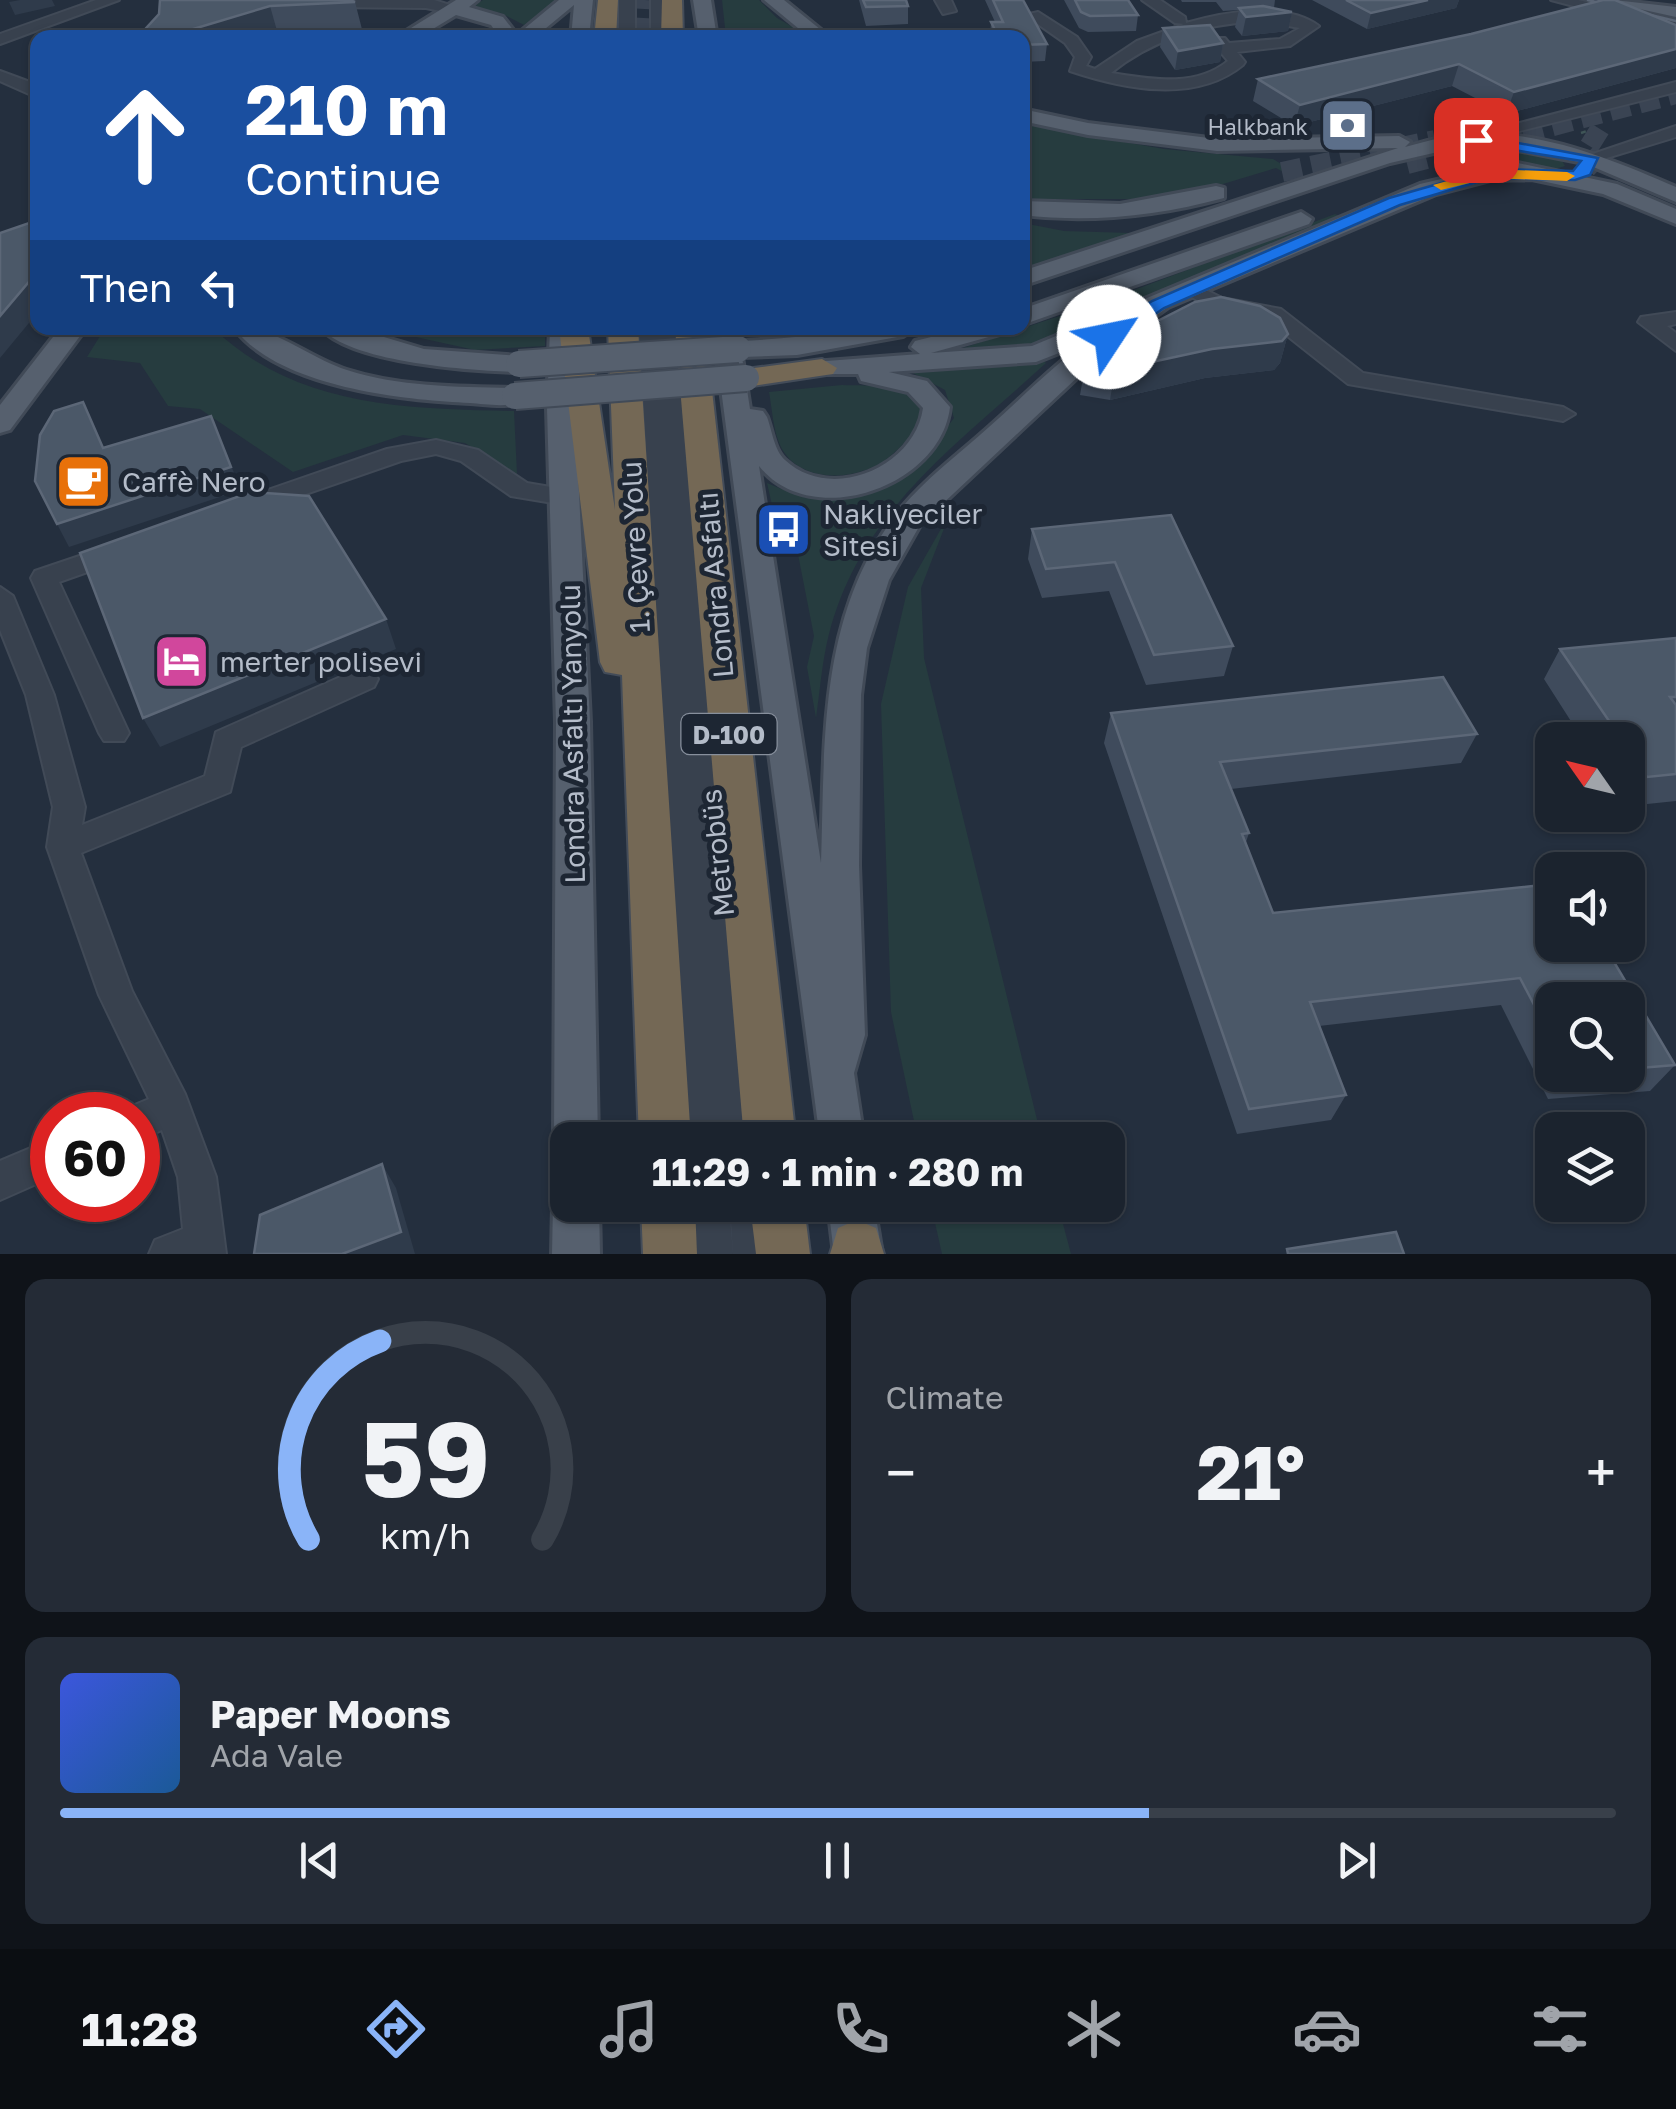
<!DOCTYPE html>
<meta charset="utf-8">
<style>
body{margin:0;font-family:"Golos Text",sans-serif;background:#242b36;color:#f1f3f6;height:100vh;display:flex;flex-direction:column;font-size:38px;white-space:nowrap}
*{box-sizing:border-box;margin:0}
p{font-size:32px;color:#a0a4aa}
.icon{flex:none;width:55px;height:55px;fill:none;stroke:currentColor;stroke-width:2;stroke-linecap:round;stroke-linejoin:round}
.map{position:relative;height:1254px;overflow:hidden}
.side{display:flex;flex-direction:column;gap:25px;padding:25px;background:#0f1319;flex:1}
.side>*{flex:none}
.banner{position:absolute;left:30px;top:30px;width:1000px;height:305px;border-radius:20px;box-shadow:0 2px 8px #0004,0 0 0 2px #39404a;background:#1a4fa0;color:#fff;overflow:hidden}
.needle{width:65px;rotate:304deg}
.buttons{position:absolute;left:1535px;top:722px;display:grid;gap:20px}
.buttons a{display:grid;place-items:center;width:110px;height:110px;border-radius:20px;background:#1b232e;box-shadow:0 2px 8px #0004,0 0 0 2px #39404a;font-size:50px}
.speed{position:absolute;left:30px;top:1092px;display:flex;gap:20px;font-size:50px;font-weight:700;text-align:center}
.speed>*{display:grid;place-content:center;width:130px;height:130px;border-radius:50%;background:#1b232e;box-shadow:0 2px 8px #0004,0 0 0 2px #39404a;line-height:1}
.speed .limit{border:15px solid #d22;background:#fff;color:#111}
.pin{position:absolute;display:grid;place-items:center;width:85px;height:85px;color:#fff;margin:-42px;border-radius:20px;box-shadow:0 5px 15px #0006}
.me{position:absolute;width:110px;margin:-55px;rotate:56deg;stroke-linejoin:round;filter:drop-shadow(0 0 8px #0008)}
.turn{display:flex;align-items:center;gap:35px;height:210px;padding:0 50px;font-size:45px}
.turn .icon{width:130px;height:130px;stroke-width:2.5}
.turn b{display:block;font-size:70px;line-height:85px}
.then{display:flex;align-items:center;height:95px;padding:0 50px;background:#0003;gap:20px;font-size:38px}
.big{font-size:75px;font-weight:700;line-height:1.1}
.side .card{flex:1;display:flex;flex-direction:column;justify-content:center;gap:15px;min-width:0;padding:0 35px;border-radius:20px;background:#242b36}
.side .dial{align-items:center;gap:0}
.dial svg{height:260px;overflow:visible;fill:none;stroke:#39404a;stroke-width:7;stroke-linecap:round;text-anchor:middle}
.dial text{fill:#f1f3f6;stroke:none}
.song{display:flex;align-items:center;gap:30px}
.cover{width:120px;height:120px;border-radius:15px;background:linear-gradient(135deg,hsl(230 70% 55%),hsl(210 70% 35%))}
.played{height:10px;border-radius:5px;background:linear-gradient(90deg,#8ab4f8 70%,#39404a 70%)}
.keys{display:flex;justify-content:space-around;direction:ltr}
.heat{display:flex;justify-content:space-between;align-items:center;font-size:55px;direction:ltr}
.side .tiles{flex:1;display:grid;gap:25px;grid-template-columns:1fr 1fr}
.card:last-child{grid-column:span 2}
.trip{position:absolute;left:550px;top:1122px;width:575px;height:100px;border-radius:20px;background:#1b232e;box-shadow:0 2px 8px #0004,0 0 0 2px #39404a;font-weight:700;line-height:100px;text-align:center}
.menu{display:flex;height:160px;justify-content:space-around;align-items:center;background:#0b0e12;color:#a0a4aa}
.menu .icon{width:70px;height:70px}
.menu .current{color:#8ab4f8}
.menu b{font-size:45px;color:#f1f3f6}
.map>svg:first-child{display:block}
</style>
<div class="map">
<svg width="1676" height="1254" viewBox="0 0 1676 1254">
<rect width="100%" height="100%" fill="#242f3e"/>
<g fill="#263c3f">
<polygon points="483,0 559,0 524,25 501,13 471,8"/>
<polygon points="722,0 759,0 777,18 810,37 726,37"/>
<polygon points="1022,124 1164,149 1273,159 1293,171 1291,176 1276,168 1213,187 1153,199 1033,199 1023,197"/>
<polygon points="1477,146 1561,159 1565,166 1552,170 1480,158 1470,152"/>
<polygon points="1335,214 1339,216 1039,345 948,353 1108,300"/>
<polygon points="1023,223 1064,231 1132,233 1023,270"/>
<path d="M105 328H213C295 407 406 409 514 411L517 474 465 443 403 435 293 472 200 409 168 406 140 363 87 357Z"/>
<polygon points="375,328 545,328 545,346 475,350"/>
<path d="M1043 361 1046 363C957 445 861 510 829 634 822 661 820 691 816 718L807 667 814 636 795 539 775 518 767 483C847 520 907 485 954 418L945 390 909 371 912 367Z"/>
<path d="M842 385C873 386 903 383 925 408L924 423C911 435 898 451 884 461 854 481 798 484 780 445 773 430 772 408 769 392Z"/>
<polygon points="950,513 921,588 924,658 1042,1140 918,1140 891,1012 881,704 908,587"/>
<polygon points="931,1205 1058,1205 1071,1254 942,1254"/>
</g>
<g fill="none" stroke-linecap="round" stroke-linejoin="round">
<polyline stroke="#3a4453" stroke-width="18" stroke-dasharray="18 9" stroke-linecap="butt" points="643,36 645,0"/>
<g stroke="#3a4453" stroke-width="20" stroke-dasharray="20 10" stroke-linecap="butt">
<polyline points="1600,129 1585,153 1608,175"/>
<polyline points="1407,164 1676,94"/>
<polyline points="1282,172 1435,140"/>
</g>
<defs>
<g id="minor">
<polygon points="96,0 119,0 0,44 0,34"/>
<polygon points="315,0 434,0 463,9 455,14 426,8 321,7"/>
<rect x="619" y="0" width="16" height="38"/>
<rect x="651" y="0" width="16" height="38"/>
<polygon points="935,0 951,0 956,11 943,14"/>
<path d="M1142 0H1160L1185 17 1186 23C1224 12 1285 1 1319 26L1290 46 1237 52 1245 62 1243 65C1195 104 1124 89 1070 71L1075 57 1065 43 1025 15 1038 12 1077 37 1091 57 1086 66 1095 69 1137 41 1184 24 1175 23ZM1259 21 1300 28 1280 39 1229 43 1225 38H1213L1211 41 1228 61C1195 88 1150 79 1111 73 1154 38 1205 24 1259 21Z"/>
<polygon points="1551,0 1578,0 1676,23 1676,33"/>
<polygon points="0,71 38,85 38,98 0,81"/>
<polygon points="1676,82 1676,92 1464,145 1455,140"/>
<polygon points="1676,126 1676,137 1590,163 1581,158"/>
<polygon points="1192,283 1222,298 1281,309 1363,373 1563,407 1575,414 1563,421 1348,384 1266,319 1209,307 1185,293 1185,285"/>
<polygon points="1676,312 1676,324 1667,326 1676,333 1676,351 1638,322 1641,317"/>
<polygon points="639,328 681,328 762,1140 687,1140"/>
<polygon points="436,440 478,450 527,483 574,491 577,497 565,505 511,496 461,461 436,454 401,461 248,514 235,506 239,500 387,449"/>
<polygon points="118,543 131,552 127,558 59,582 129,733 124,741 104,741 99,733 31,578 35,571"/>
<polygon points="0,587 13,596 54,695 85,807 82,825 205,776 216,732 354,671 374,671 378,679 374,687 241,747 230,792 81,853 132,991 185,1094 216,1177 226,1254 149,1254 155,1240 183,1229 178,1177 162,1130 138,1140 138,1115 122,1115 125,1109 149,1099 99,995 47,847 53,807 26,695 0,630"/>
<polygon points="52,1139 52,1177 0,1200 0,1161"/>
<polygon points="691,1205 729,1205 733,1254 693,1254"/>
<polygon points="730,1205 768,1205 773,1254 733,1254"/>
</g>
<g id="major">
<polygon points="456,0 478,0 469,7 503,17 514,31 510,38 491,38 495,31 491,25 456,15 418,38 395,38"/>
<polygon points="559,0 593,0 589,38 571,38 574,5 534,38 513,38"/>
<polygon points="693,0 711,0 717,38 699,38"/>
<polygon points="764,0 784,0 831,38 810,38"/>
<polygon points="1614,0 1676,7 1676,17 1617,4"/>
<path d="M1022 109 1088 123 1217 139 1399 136 1410 142 1405 147C1425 142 1446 135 1466 134 1539 129 1611 159 1676 187V202L1584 163 1502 147 1464 146 1390 163 1022 286V271L1398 148 1217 151 1088 135 1022 121Z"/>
<path d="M1513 162 1617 184 1676 209V224L1603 194 1532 179 1490 180 1436 194 1168 307 1097 359 920 525 889 580 867 648 861 695 859 865 865 1035 854 1073 864 1140H820L713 328H737L740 341C799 339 856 328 915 328L903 336 797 355 742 357 750 409 763 411 767 417C772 430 774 450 785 460 831 503 915 467 923 408L908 392 861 381 858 374H813L809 368 813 362 920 354 911 347 915 341 967 328H1007L1003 333 931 353 1032 346 1420 184ZM1087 342C1052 366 1021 399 989 427 959 454 924 480 899 511 818 612 825 741 821 863L759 466C811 532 941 487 950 407L927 381 889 372 1036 362Z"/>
<path d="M1216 186 1224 188V198C1157 216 1092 223 1022 215V201L1120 204Z"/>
<polygon points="1301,212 1312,219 1309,224 1022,325 1022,309"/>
<polygon points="60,328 86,328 10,430 0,433 0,405"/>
<path d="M234 328C274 325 308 358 347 370 400 387 459 387 515 388L529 396C517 410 487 404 470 403 402 400 279 387 234 328Z"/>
<path d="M321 328H354L424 349 519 356 532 364 519 372C474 371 351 363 321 328Z"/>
<polygon points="550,328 576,328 575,408 590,722 598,1140 568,1140 568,1158 560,1155 554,1140 556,722 547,408"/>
<polygon points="568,1186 568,1205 599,1205 600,1254 552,1254 553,1205 560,1189"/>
<polygon points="828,1205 874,1205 882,1254 834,1254"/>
</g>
<g id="highway">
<polygon points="598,0 618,0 616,38 594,38"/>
<polygon points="662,0 682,0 683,38 661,38"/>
<polygon points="559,328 588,328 615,510 608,328 638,328 691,1140 639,1140 622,675 605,672 600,662"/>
<polygon points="675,328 705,328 796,1140 744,1140"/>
<polygon points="822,359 837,368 833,374 746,387 731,378 746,369"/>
<polygon points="641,1205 695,1205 697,1254 643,1254"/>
<polygon points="750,1205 804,1205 810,1254 756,1254"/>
<polygon points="857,1220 876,1228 884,1254 830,1254 838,1228"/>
</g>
</defs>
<use href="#minor" stroke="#414a57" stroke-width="4"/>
<use href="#major" stroke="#414a57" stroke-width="6"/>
<use href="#highway" stroke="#434c59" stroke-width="4"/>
<polyline stroke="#3f5557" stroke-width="2.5" stroke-dasharray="5 5" stroke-linecap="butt" points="1581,133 1590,130"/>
<use href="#minor" fill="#38414e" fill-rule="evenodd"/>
<use href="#major" fill="#56606e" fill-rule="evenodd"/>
<use href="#highway" fill="#746855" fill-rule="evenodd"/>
<polyline stroke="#5a6575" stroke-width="2.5" points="1588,0 1676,21"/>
<defs>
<g id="major-bridge">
<polyline points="519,364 738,349"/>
<polyline points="515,396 746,378"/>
</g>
</defs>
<use href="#major-bridge" stroke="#414a57" stroke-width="30" stroke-linecap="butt"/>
<use href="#major-bridge" stroke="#56606e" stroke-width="26"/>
</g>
<g fill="#3f4b5c" fill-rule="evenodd">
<polygon points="160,0 355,2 364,37 137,38 159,14"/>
<polygon points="859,0 906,0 908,6 908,24 866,26"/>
<polygon points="985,0 1023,0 1047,44 1045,61 1022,62 1022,38 990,38 991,22 995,22"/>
<polygon points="1064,0 1128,0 1138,15 1136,31 1088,32 1079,28"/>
<polygon points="1181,0 1275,0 1274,8 1292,12 1288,31 1242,36 1235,27 1239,10 1223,11 1216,2 1182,2"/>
<polygon points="1312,0 1459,0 1456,8 1367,29"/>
<polygon points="1676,25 1676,68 1506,114 1452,86 1294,126 1253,101 1258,79"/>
<polygon points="1163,28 1223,43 1220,62 1175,70 1160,47"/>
<polygon points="1288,334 1280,363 1274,370 1205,378 1110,400 1080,395 1085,366"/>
<polygon points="1171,515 1233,646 1224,676 1146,685 1109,591 1042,598 1028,559 1032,529"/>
<polygon points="1676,638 1676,801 1628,806 1628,740 1583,740 1544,679 1560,649"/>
<path d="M1111 713 1477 734 1461 763 1231 789 1249 833 1246 842 1273 913 1552 884 1675 1065 1650 1091 1548 1099 1501 1005 1319 1026 1346 1095 1331 1120 1237 1134 1104 743ZM1552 1000H1628V1075H1552Z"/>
</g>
<g fill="#2f3b4b">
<polygon points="20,0 52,0 55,6 15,15 9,2"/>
<polygon points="1428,0 1459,0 1456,8 1367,29 1371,13"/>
<polygon points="270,6 279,38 171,38 180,33"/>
<polygon points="1292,12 1288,31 1242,36 1246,17"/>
<polygon points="1223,43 1220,62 1175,70 1178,51"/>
<polygon points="1676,49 1676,68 1506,114 1514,92"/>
<polygon points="1459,64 1452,86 1294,126 1300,105"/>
<polygon points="38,271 38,312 0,358 0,316"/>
<polygon points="1288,334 1280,363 1274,370 1205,378 1110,400 1115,370"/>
<polygon points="211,416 241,490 69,547 57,524"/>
<polygon points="386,619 396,649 160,747 143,718"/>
<polygon points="382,1164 396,1188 415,1254 342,1254"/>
</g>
<g fill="#4b5868" stroke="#5c6777" stroke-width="2.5">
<polygon points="160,0 350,0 355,2 270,6 180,33 171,38 137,38 159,14"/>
<polygon points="863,0 906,0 908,6 866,7"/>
<polygon points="993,0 1023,0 1047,44 1022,45 1022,38 999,38 991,22 1003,22"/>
<polygon points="1075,0 1128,0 1138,15 1090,16 1081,12"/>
<polygon points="1346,0 1428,0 1371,13"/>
<polygon points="1603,0 1615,0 1676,25 1676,49 1514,92 1459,64 1300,105 1258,79 1471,34"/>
<polygon points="1263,6 1292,12 1246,17 1239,8"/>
<polygon points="1210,25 1223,43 1178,51 1163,28"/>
<polygon points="38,220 38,271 0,316 0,233"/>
<polygon points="1221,297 1260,306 1280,318 1288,334 1282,341 1212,349 1115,370 1085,366 1134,333 1195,302"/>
<polygon points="83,402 103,448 211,416 231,467 57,524 35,481 40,435 54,411"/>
<polygon points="251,492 309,496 386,619 143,718 80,553"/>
<polygon points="1171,515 1233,646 1154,655 1115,562 1046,569 1032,529"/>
<polygon points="1676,638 1676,697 1670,697 1676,705 1676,774 1647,777 1628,749 1628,740 1622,740 1560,649"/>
<polygon points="1443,677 1477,734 1220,762 1249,833 1242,834 1273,913 1552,884 1552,945 1604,945 1675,1065 1628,1069 1628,1000 1552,1000 1552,1039 1520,978 1310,1002 1346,1095 1249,1109 1111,713"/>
<polygon points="382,1164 401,1232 342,1254 254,1254 260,1215"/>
<polygon points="1396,1232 1404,1254 1288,1254 1287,1249"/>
</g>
<polygon fill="#1a73e8" stroke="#114b97" stroke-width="2.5" points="1476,135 1598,158 1590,175 1575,180 1491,178 1400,205 1164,308 1116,341 1100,337 1152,301 1389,198 1490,169 1573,171 1581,161 1471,143 1471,137"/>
<polygon fill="#f59e0b" points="1490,169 1567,172 1575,176 1567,181 1490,178 1441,190 1433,185"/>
<defs>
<symbol id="bank-square" viewBox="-11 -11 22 22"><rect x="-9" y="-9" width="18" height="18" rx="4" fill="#5c6f8a" stroke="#1d2633"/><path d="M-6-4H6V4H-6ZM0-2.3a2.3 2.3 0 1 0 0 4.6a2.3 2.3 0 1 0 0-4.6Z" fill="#fff"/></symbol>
<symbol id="cafe-square" viewBox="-11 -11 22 22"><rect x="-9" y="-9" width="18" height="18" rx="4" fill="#e8710a" stroke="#1d2633"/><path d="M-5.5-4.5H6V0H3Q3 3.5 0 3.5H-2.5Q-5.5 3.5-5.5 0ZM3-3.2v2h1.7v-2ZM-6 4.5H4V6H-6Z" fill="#fff"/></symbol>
<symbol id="bus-square" viewBox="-11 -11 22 22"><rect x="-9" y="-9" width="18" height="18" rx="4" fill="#1a4fb4" stroke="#1d2633"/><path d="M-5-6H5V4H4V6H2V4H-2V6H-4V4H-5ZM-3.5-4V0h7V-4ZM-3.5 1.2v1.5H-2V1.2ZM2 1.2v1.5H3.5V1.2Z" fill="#fff"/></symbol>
<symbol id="hotel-square" viewBox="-11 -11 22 22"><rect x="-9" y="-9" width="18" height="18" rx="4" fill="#d1479c" stroke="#1d2633"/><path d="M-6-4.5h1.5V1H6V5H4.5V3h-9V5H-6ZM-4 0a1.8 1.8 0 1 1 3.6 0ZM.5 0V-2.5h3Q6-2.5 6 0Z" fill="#fff"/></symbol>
</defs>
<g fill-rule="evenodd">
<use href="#bank-square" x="1316" y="94" width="63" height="63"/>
<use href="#cafe-square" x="52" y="450" width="63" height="63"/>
<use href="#bus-square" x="752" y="498" width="63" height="63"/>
<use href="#hotel-square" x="150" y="630" width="63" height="63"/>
</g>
<g text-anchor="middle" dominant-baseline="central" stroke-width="10" stroke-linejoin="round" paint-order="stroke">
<g font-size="22" fill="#b4bcc9" stroke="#1d2633" text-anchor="end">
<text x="1308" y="126">Halkbank</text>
</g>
<rect fill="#1d2633" stroke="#878f9c" stroke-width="2.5" x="681.5" y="714" width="95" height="40" rx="8"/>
<g font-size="25" font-weight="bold" fill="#b4bcc9">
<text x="729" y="734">D-100</text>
</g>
<g font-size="28" fill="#b4bcc9" stroke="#1d2633" text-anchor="start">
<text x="122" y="481">Caffè Nero</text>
<text x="823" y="513">Nakliyeciler<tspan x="823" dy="32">Sitesi</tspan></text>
<text x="220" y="661">merter polisevi</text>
</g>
<g font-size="28" fill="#b4bcc9" stroke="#1d2633">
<text transform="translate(635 547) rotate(-93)">1. Çevre Yolu</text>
<text transform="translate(715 585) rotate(-95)">Londra Asfaltı</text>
<text transform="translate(572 734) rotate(-91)">Londra Asfaltı Yanyolu</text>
<text transform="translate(717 853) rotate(-96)">Metrobüs</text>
</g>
</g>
</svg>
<div class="buttons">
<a><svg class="needle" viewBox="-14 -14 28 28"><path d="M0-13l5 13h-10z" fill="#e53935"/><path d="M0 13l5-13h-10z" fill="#a0a4aa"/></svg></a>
<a><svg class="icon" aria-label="sound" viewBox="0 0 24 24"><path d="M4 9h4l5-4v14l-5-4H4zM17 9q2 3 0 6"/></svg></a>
<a><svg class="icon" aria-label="search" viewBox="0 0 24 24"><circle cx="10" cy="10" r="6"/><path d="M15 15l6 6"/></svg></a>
<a><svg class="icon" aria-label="layers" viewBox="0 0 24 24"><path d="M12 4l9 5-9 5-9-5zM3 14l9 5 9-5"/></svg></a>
</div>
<div class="speed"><div class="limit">60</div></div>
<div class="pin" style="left:1476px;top:140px;background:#d93025"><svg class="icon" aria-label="arrive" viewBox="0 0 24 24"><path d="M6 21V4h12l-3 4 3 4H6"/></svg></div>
<svg class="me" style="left:1109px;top:337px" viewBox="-20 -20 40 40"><circle r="19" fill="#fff"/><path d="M0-13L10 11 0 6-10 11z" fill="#1a73e8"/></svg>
<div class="trip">11:29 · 1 min · 280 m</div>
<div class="banner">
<div class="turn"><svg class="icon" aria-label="ahead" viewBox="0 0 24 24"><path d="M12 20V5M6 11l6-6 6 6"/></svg><div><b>210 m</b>Continue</div></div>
<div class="then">Then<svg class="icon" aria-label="left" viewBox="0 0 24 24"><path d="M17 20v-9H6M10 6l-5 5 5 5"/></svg></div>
</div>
</div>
<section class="side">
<div class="tiles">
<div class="card dial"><svg viewBox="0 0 100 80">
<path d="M14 69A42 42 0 1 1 86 69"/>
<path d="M14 69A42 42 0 0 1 36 8" stroke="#8ab4f8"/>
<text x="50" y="56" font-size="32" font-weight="700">59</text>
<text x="50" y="72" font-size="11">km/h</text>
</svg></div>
<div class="card"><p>Climate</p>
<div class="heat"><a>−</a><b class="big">21°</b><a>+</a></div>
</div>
<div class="card">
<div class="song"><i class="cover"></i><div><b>Paper Moons</b><p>Ada Vale</p></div></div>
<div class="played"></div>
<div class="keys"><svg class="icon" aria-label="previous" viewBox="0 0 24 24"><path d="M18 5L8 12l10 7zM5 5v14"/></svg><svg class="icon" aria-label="pause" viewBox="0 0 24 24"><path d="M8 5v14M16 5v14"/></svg><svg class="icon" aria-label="next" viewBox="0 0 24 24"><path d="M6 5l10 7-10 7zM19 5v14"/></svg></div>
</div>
</div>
</section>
<nav class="menu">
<b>11:28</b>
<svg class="icon current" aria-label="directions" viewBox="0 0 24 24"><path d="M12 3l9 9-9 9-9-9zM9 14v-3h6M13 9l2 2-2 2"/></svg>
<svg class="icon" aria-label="music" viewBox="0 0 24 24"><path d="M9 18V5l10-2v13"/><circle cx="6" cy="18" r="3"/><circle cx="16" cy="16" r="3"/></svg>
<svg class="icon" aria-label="phone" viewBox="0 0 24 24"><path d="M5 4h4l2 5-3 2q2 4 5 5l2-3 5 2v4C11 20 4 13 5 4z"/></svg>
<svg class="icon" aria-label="climate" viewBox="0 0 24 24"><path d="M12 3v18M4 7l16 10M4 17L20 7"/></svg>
<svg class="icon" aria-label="car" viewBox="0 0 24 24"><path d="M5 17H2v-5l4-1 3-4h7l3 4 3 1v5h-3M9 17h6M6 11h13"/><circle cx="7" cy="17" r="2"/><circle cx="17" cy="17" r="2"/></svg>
<svg class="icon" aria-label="filters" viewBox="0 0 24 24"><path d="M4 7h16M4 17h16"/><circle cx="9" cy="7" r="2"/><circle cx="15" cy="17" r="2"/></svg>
</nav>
